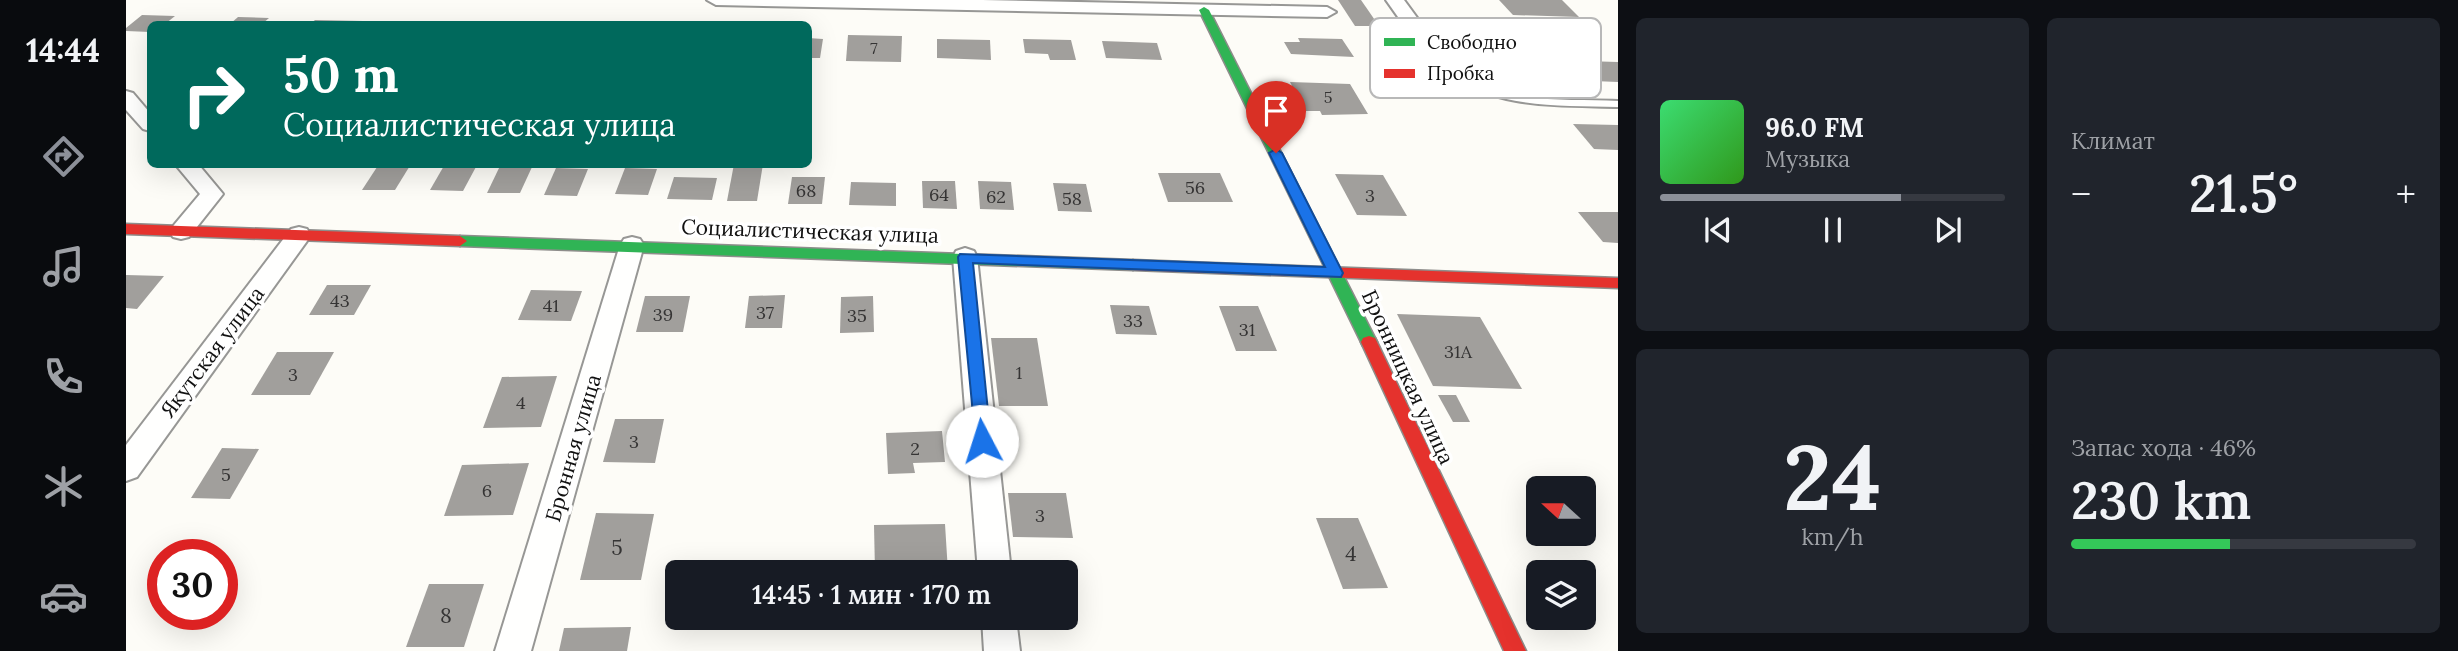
<!DOCTYPE html>
<html lang="ru">
<meta charset="utf-8">
<style>
body{margin:0;font-family:Lora,serif;background:#20242c;color:#f1f3f6;height:100vh;display:flex;flex-direction:column;font-size:26px;white-space:nowrap}
*{box-sizing:border-box;margin:0}
p{font-size:23px;color:#9ea1a6}
.icon{flex:none;width:38px;height:38px;fill:none;stroke:currentColor;stroke-width:2;stroke-linecap:round;stroke-linejoin:round}
.map{position:relative;flex:1;overflow:hidden}
.drawer{display:flex;flex-direction:column;gap:18px;padding:18px;background:#0d0f14;width:840px}
.drawer>*{flex:none}
.hud{position:absolute;left:21px;top:21px;width:665px;height:147px;border-radius:10px;box-shadow:0 7px 28px #0002;background:#00695c;color:#fff;overflow:hidden}
.needle{width:46px;rotate:291deg}
.controls{position:absolute;left:1400px;top:476px;display:grid;gap:14px}
.controls a{display:grid;place-items:center;width:70px;height:70px;border-radius:10px;background:#171b24;box-shadow:0 7px 28px #0002;font-size:35px}
.speed{position:absolute;left:21px;top:539px;display:flex;gap:14px;font-size:35px;font-weight:700;text-align:center}
.speed>*{display:grid;place-content:center;width:91px;height:91px;border-radius:50%;background:#171b24;box-shadow:0 7px 28px #0002;line-height:1}
.speed .limit{border:10px solid #d22;background:#fff;color:#111}
.pin{position:absolute;display:grid;place-items:center;width:60px;height:60px;color:#fff;margin:-72px -30px;border-radius:50% 50% 50% 0;rotate:-45deg;box-shadow:0 0 7px #0007}
.pin .icon{rotate:45deg}
.me{position:absolute;width:77px;margin:-38px;rotate:355deg;stroke-linejoin:round;filter:drop-shadow(0 0 5px #0008)}
.turn{display:flex;align-items:center;gap:24px;height:147px;padding:0 21px;font-size:32px}
.turn .icon{width:91px;height:91px;stroke-width:2.5}
.turn b{display:block;font-size:49px;line-height:60px}
.big{font-size:52px;font-weight:600;line-height:1.1}
.drawer .card{flex:1;display:flex;flex-direction:column;justify-content:center;gap:10px;min-width:0;padding:0 24px;border-radius:10px;background:#20242c}
.drawer .dial{align-items:center;gap:0}
.dial b{font-size:91px;line-height:1}
.song{display:flex;align-items:center;gap:21px}
.cover{width:84px;height:84px;border-radius:10px;background:linear-gradient(135deg,hsl(140 70% 55%),hsl(110 70% 35%))}
.played{height:7px;border-radius:4px;background:linear-gradient(90deg,#8c9099 70%,#363941 70%)}
.keys{display:flex;justify-content:space-around;direction:ltr}
.heat{display:flex;justify-content:space-between;align-items:center;font-size:38px;direction:ltr}
.charge{height:10px;border-radius:5px;background:linear-gradient(90deg,#34c759 46%,#363941 0)}
.drawer .tiles{flex:1;display:grid;gap:18px;grid-template-columns:repeat(2,1fr)}
.trip{position:absolute;left:539px;top:560px;width:413px;height:70px;border-radius:10px;background:#171b24;box-shadow:0 7px 28px #0002;font-weight:600;line-height:70px;text-align:center}
main{display:flex;flex:1;min-height:0}
.dock{display:flex;flex-direction:column;width:126px;justify-content:space-around;align-items:center;background:#090b0e;color:#9ea1a6}
.dock .icon{width:49px;height:49px}
.dock .selected{color:#8c9099}
.dock b{font-size:32px;color:#f1f3f6}
.map>svg:first-child{display:block}
</style>
<main>
<nav class="dock">
<b>14:44</b>
<svg class="icon selected" aria-label="directions" viewBox="0 0 24 24"><path d="M12 3l9 9-9 9-9-9zM9 14v-3h6M13 9l2 2-2 2"/></svg>
<svg class="icon" aria-label="music" viewBox="0 0 24 24"><path d="M9 18V5l10-2v13"/><circle cx="6" cy="18" r="3"/><circle cx="16" cy="16" r="3"/></svg>
<svg class="icon" aria-label="phone" viewBox="0 0 24 24"><path d="M5 4h4l2 5-3 2q2 4 5 5l2-3 5 2v4C11 20 4 13 5 4z"/></svg>
<svg class="icon" aria-label="climate" viewBox="0 0 24 24"><path d="M12 3v18M4 7l16 10M4 17L20 7"/></svg>
<svg class="icon" aria-label="car" viewBox="0 0 24 24"><path d="M5 17H2v-5l4-1 3-4h7l3 4 3 1v5h-3M9 17h6M6 11h13"/><circle cx="7" cy="17" r="2"/><circle cx="17" cy="17" r="2"/></svg>
</nav>
<div class="map">
<svg width="1492" height="651" viewBox="0 0 1492 651">
<rect width="100%" height="100%" fill="#fdfcf7"/>
<g fill="#a19f9c">
<polygon points="1212,0 1235,0 1253,26 1229,26"/>
<polygon points="1373,0 1436,0 1453,17 1387,15"/>
<polygon points="16,15 49,16 39,24 24,24 24,32 0,31 0,28"/>
<polygon points="112,17 143,18 136,24 104,24"/>
<polygon points="189,20 237,21 234,24 184,24"/>
<polygon points="722,35 776,36 775,62 720,61"/>
<polygon points="682,38 697,39 694,58 682,58"/>
<polygon points="1172,38 1216,39 1228,57 1165,54 1158,42 1174,42"/>
<polygon points="811,39 864,40 865,60 811,58"/>
<polygon points="897,39 945,40 950,60 924,60 922,54 899,53"/>
<polygon points="976,41 1031,43 1036,60 980,58"/>
<polygon points="1425,60 1492,62 1492,82 1442,80"/>
<polygon points="1164,82 1224,84 1242,114 1196,115 1194,111 1179,111"/>
<polygon points="1447,124 1492,125 1492,150 1468,149"/>
<polygon points="253,164 285,164 269,190 236,190"/>
<polygon points="319,164 341,164 351,165 337,191 304,190"/>
<polygon points="608,164 637,164 631,201 601,201"/>
<polygon points="374,166 406,167 394,193 361,193"/>
<polygon points="430,168 462,169 451,196 418,195"/>
<polygon points="499,168 531,169 522,195 489,194"/>
<polygon points="1032,173 1094,173 1107,202 1042,202"/>
<polygon points="1209,174 1257,175 1281,216 1231,215"/>
<polygon points="548,177 591,178 586,200 541,199"/>
<polygon points="666,177 699,177 696,204 662,204"/>
<polygon points="796,181 829,181 831,209 797,208"/>
<polygon points="852,181 885,182 888,210 854,209"/>
<polygon points="725,182 770,183 770,206 723,205"/>
<polygon points="927,183 960,184 966,212 932,211"/>
<polygon points="1452,212 1492,212 1492,243 1477,242"/>
<polygon points="0,275 38,276 11,309 0,308"/>
<polygon points="201,285 245,285 228,315 183,315"/>
<polygon points="405,290 456,291 445,321 392,320"/>
<polygon points="659,295 656,328 619,328 623,296"/>
<polygon points="519,296 564,296 557,332 510,332"/>
<polygon points="747,296 748,332 714,333 715,297"/>
<polygon points="984,305 1023,306 1031,335 990,334"/>
<polygon points="1093,306 1132,306 1151,351 1110,351"/>
<polygon points="1271,314 1354,317 1396,389 1307,386"/>
<polygon points="865,338 911,338 922,406 873,406"/>
<polygon points="151,352 208,352 184,395 125,395"/>
<polygon points="431,376 415,427 357,428 376,377"/>
<polygon points="1312,395 1330,395 1344,422 1327,422"/>
<polygon points="489,419 538,419 529,463 477,462"/>
<polygon points="816,431 819,462 787,463 789,473 762,474 760,433"/>
<polygon points="96,448 133,449 104,499 65,498"/>
<polygon points="403,463 387,515 318,516 336,465"/>
<polygon points="882,493 940,493 947,538 887,537"/>
<polygon points="470,513 528,514 515,580 454,580"/>
<polygon points="1190,518 1232,518 1262,588 1217,589"/>
<polygon points="819,524 822,572 749,572 748,525"/>
<polygon points="303,584 358,584 338,647 280,647"/>
<polygon points="505,627 501,651 433,651 438,628"/>
</g>
<g fill="none" stroke-linecap="round" stroke-linejoin="round">
<defs>
<path id="lane" d="M1318 65C1333 71 1345 83 1361 88 1402 103 1449 99 1492 101V107C1427 105 1370 109 1314 70L1313 68Z"/>
<g id="street">
<polygon points="581,0 856,0 1201,7 1210,12 1201,17 590,5"/>
<polygon points="1260,0 1278,0 1328,68 1325,72 1311,72"/>
<polygon points="0,91 7,93 24,113 24,131 17,129 0,110"/>
<polygon points="49,164 72,164 97,194 63,237 55,239 47,237 43,231 74,194"/>
<polygon points="173,227 181,229 185,235 181,241 11,477 0,481 0,445 165,229"/>
<polygon points="506,237 514,239 518,245 405,651 369,651 494,245 498,239"/>
<polygon points="839,248 848,251 851,257 885,572 852,572 827,257 830,251"/>
<polygon points="856,618 890,618 894,651 858,651"/>
</g>
<g id="fast">
<polygon points="1078,7 1083,10 1251,342 1249,346 1237,346 1235,342 1073,10"/>
<polygon points="334,236 1007,260 1014,265 1007,270 334,246 327,241"/>
</g>
<g id="jam">
<polygon points="0,224 334,236 341,241 334,246 0,234"/>
<polygon points="1007,260 1492,278 1492,288 1007,270 1000,265"/>
<polygon points="1243,336 1249,338 1251,342 1400,651 1378,651 1235,342 1237,338"/>
</g>
</defs>
<use href="#lane" stroke="#979795" stroke-width="4"/>
<use href="#street" stroke="#979795" stroke-width="4"/>
<use href="#fast" stroke="#8e8d8b" stroke-width="3"/>
<use href="#jam" stroke="#8e8d8b" stroke-width="3"/>
<use href="#lane" fill="#fffffe" fill-rule="evenodd"/>
<use href="#street" fill="#fffffe" fill-rule="evenodd"/>
<use href="#fast" fill="#30b455" fill-rule="evenodd"/>
<use href="#jam" fill="#e5322d" fill-rule="evenodd"/>
</g>
<polygon fill="#1a73e8" stroke="#114b97" stroke-width="2" points="1150,149 1156,153 1217,273 1215,277 847,263 865,441 863,446 856,449 850,446 832,257 834,254 1199,267 1143,153"/>
<g text-anchor="middle" dominant-baseline="central" stroke-width="7" stroke-linejoin="round" paint-order="stroke">
<g font-size="16" fill="#353434">
<text x="748" y="48">7</text>
<text x="1202" y="97">5</text>
</g>
<g font-size="18" fill="#353434">
<text x="1069" y="187">56</text>
<text x="680" y="190">68</text>
<text x="813" y="194">64</text>
<text x="1244" y="195">3</text>
<text x="870" y="196">62</text>
<text x="946" y="198">58</text>
<text x="214" y="300">43</text>
<text x="425" y="305">41</text>
<text x="639" y="312">37</text>
<text x="537" y="314">39</text>
<text x="731" y="315">35</text>
<text x="1007" y="320">33</text>
<text x="1121" y="329">31</text>
<text x="1332" y="351">31А</text>
<text x="893" y="372">1</text>
<text x="167" y="374">3</text>
<text x="395" y="402">4</text>
<text x="508" y="441">3</text>
<text x="789" y="448">2</text>
<text x="100" y="474">5</text>
<text x="361" y="490">6</text>
<text x="914" y="515">3</text>
</g>
<g font-size="21" fill="#111" stroke="#fff">
<text transform="translate(684 231) rotate(2)">Социалистическая улица</text>
<text transform="translate(86 352) rotate(-53)">Якутская улица</text>
<text transform="translate(1282 377) rotate(65)">Бронницкая улица</text>
<text transform="translate(447 448) rotate(-74)">Бронная улица</text>
</g>
<g font-size="21" fill="#353434">
<text x="491" y="547">5</text>
<text x="1225" y="553">4</text>
<text x="320" y="615">8</text>
</g>
</g>
<rect x="1244" y="18" width="231" height="80" rx="10" fill="#fff" stroke="#b8b8b8" stroke-width="2"/>
<rect x="1258" y="38" width="31" height="8" fill="#30b455"/>
<rect x="1258" y="69" width="31" height="9" fill="#e5322d"/>
<g font-size="19" fill="#111">
<text x="1301" y="49">Свободно</text>
<text x="1301" y="80">Пробка</text>
</g>
</svg>
<div class="controls">
<a><svg class="needle" viewBox="-14 -14 28 28"><path d="M0-13l5 13h-10z" fill="#e53935"/><path d="M0 13l5-13h-10z" fill="#9ea1a6"/></svg></a>
<a><svg class="icon" aria-label="layers" viewBox="0 0 24 24"><path d="M12 4l9 5-9 5-9-5zM3 14l9 5 9-5"/></svg></a>
</div>
<div class="speed"><div class="limit">30</div></div>
<div class="pin" style="left:1150px;top:153px;background:#d93025"><svg class="icon" aria-label="arrive" viewBox="0 0 24 24"><path d="M6 21V4h12l-3 4 3 4H6"/></svg></div>
<svg class="me" style="left:856px;top:441px" viewBox="-20 -20 40 40"><circle r="19" fill="#fff"/><path d="M0-13L10 11 0 6-10 11z" fill="#1a73e8"/></svg>
<div class="trip">14:45 · 1 мин · 170 m</div>
<div class="hud">
<div class="turn"><svg class="icon" aria-label="right" viewBox="0 0 24 24"><path d="M7 20v-9h11M14 6l5 5-5 5"/></svg><div><b>50 m</b>Социалистическая улица</div></div>
</div>
</div>
<section class="drawer">
<div class="tiles">
<div class="card">
<div class="song"><i class="cover"></i><div><b>96.0 FM</b><p>Музыка</p></div></div>
<div class="played"></div>
<div class="keys"><svg class="icon" aria-label="previous" viewBox="0 0 24 24"><path d="M18 5L8 12l10 7zM5 5v14"/></svg><svg class="icon" aria-label="pause" viewBox="0 0 24 24"><path d="M8 5v14M16 5v14"/></svg><svg class="icon" aria-label="next" viewBox="0 0 24 24"><path d="M6 5l10 7-10 7zM19 5v14"/></svg></div>
</div>
<div class="card"><p>Климат</p>
<div class="heat"><a>−</a><b class="big">21.5°</b><a>+</a></div>
</div>
<div class="card dial"><b>24</b><p>km/h</p></div>
<div class="card"><p>Запас хода · 46%</p><b class="big">230 km</b><div class="charge"></div></div>
</div>
</section>
</main>
